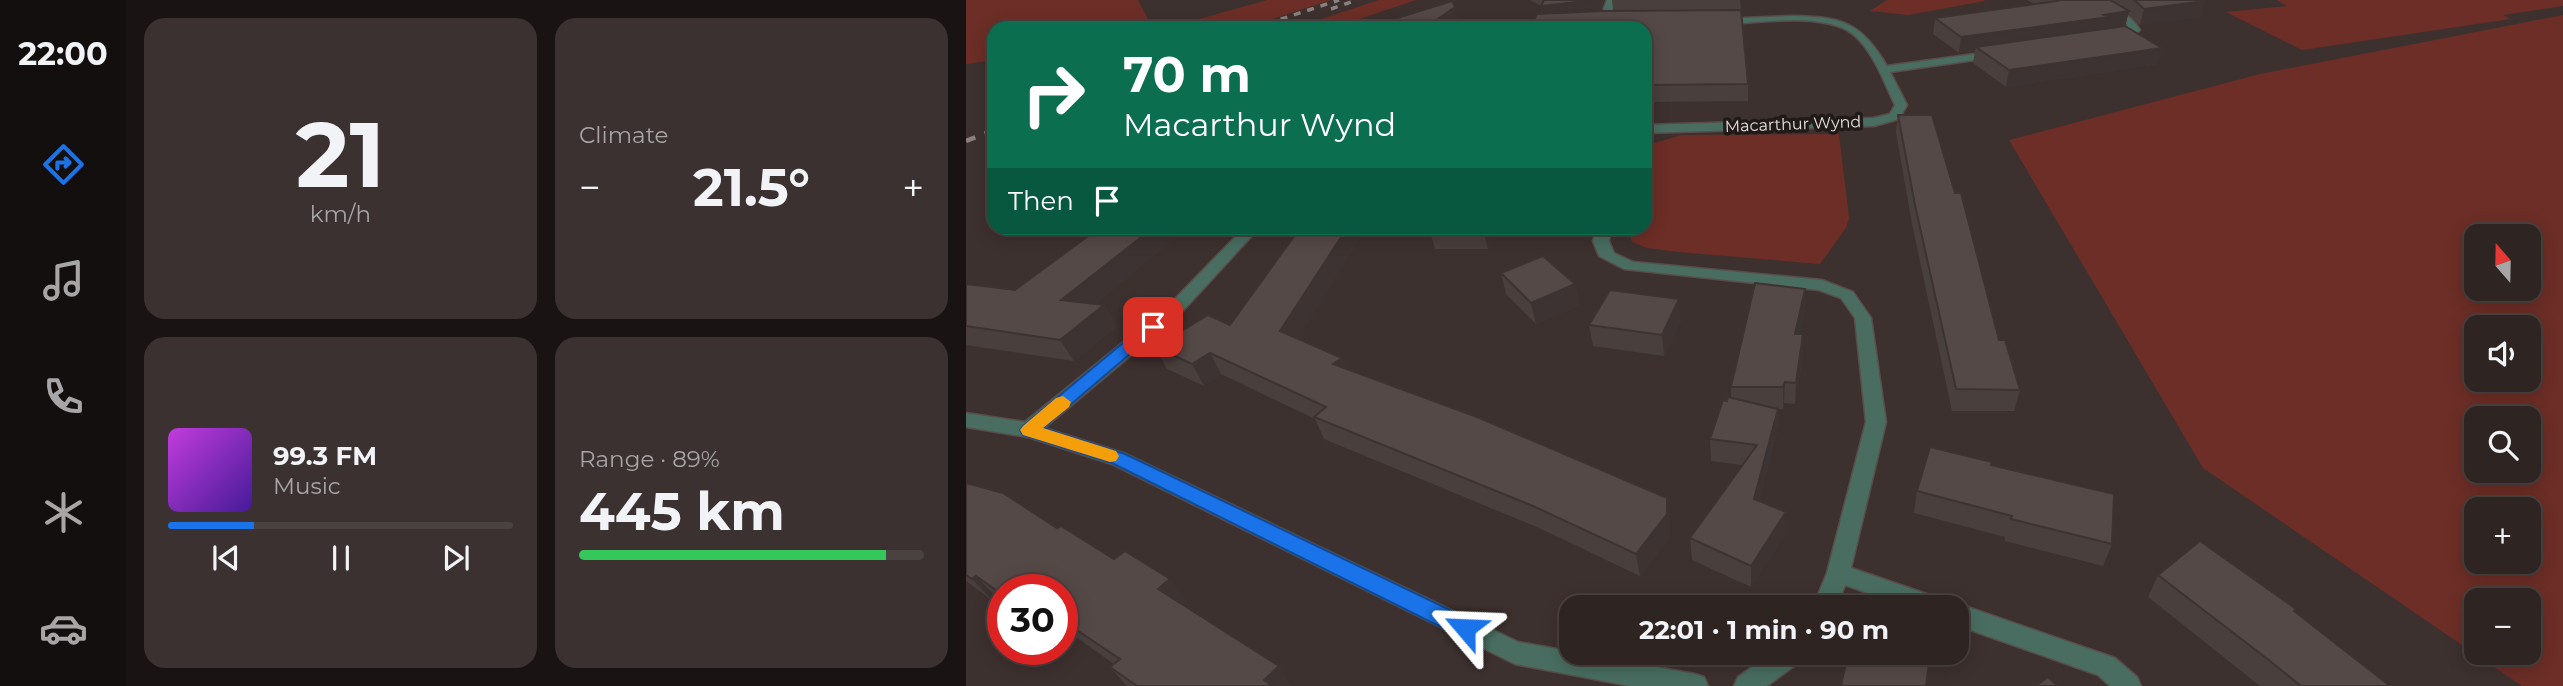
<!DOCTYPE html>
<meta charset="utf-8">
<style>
body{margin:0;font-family:Montserrat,sans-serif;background:#3a3130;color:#f1f3f6;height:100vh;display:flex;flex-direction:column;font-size:26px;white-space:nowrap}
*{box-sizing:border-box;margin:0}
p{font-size:23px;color:#a7a5a6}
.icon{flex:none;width:38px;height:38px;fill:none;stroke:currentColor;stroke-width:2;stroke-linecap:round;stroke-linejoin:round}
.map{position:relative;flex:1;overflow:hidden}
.side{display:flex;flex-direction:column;gap:18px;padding:18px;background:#191413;width:840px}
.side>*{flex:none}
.top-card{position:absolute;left:21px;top:21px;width:665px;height:214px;border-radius:21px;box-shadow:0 4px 18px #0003,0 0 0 2px #494241;background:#0b6e4f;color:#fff;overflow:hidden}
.needle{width:46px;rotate:340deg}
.tools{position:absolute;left:1498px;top:224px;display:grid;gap:14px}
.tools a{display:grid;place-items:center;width:77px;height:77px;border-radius:14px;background:#2e2523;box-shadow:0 4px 18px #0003,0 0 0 2px #494241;font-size:35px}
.speed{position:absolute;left:21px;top:574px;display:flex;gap:14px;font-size:35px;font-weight:700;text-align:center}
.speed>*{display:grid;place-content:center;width:91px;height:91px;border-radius:50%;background:#2e2523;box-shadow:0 4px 18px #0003,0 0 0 2px #494241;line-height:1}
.speed .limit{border:10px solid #d22;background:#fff;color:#111}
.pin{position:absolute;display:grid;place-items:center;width:60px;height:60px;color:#fff;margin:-30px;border-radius:14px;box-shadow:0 4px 10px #0006}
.me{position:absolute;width:77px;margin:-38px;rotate:296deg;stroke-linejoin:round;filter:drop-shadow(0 0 5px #0008)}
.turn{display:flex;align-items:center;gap:24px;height:147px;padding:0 21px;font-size:32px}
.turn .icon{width:91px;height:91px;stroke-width:2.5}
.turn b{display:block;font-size:49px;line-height:60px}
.then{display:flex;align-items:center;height:66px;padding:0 21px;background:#0003;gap:14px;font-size:26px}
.big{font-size:52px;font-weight:700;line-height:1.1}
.side .widget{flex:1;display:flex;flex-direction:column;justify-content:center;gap:10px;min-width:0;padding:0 24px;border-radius:21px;background:#3a3130}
.side .dial{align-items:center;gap:0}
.dial b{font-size:91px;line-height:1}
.song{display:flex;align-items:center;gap:21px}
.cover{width:84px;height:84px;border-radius:10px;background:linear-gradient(135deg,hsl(290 70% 55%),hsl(260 70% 35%))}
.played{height:7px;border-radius:4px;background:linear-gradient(90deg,#1a73e8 25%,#494241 25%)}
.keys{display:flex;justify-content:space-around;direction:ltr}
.heat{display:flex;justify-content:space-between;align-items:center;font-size:38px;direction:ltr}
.charge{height:10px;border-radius:5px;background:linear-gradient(90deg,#34c759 89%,#494241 0)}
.side .tiles{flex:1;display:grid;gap:18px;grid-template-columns:repeat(2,1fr)}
.trip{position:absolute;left:593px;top:595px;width:410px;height:70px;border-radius:21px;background:#2e2523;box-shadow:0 4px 18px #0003,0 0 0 2px #494241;font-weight:700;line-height:70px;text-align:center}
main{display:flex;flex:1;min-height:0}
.dock{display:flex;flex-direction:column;width:126px;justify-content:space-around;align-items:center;background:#120f0e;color:#a7a5a6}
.dock .icon{width:49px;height:49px}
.dock .on{color:#1a73e8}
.dock b{font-size:32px;color:#f1f3f6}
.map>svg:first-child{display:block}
</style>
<main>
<nav class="dock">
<b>22:00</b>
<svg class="icon on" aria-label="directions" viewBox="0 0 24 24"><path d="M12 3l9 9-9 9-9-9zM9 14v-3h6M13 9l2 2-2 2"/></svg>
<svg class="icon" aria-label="music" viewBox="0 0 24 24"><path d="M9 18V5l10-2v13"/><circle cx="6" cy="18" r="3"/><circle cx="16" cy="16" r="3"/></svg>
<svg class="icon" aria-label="phone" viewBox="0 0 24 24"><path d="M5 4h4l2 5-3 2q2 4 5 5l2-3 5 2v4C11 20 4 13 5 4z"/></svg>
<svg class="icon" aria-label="climate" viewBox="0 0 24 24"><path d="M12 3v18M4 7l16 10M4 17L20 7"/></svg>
<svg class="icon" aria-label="car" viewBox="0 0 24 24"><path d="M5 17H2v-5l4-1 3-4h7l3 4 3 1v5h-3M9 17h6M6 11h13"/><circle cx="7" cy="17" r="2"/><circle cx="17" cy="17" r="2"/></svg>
</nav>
<section class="side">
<div class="tiles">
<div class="widget dial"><b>21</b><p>km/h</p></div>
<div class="widget"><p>Climate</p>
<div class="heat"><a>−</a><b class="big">21.5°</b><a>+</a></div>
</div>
<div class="widget">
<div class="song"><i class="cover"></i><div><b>99.3 FM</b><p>Music</p></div></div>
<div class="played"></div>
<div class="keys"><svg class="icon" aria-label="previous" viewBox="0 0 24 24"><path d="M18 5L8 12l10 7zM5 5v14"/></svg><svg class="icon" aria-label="pause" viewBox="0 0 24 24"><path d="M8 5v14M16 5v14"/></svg><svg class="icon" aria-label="next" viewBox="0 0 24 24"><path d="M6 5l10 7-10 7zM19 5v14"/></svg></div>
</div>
<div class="widget"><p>Range · 89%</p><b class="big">445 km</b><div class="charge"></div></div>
</div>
</section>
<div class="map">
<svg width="1597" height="686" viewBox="0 0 1597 686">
<rect width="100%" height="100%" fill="#3d312f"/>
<g fill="#6c2e26" fill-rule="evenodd">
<polygon points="0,0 172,0 184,23 169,28 28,28 28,60 0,64"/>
<polygon points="301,0 365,0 278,28 201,28"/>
<polygon points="413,0 450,0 366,28 328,28"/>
<polygon points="921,0 1018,0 1019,1 942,15 904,11"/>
<polygon points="1311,0 1597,0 1597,6 1537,15 1545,19 1336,50 1260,12 1321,6"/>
<path d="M1597 15V686H1556L1237 468 1043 140 1294 74ZM1510 236H1563V289H1510ZM1510 327H1563V380H1510ZM1510 418H1563V471H1510ZM1510 509H1563V562H1510ZM1563 600V653H1510V600Z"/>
<polygon points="873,134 883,218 880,228 854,264 712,252 681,248 666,242 662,228 679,228 679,146 715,135"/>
</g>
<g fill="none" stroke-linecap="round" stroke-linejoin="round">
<defs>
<g id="minor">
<polygon points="641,0 651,0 643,21 638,24 633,21"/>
<path d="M1120 0C1140 0 1164 13 1174 30L1163 38 1141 40V36L1163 29 1160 23Z"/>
<path d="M827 16C876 17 895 22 921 66L1030 51 1035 54 1030 57 924 72 941 105 933 119 908 126 679 133V125L907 118 924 114 929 105C918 82 908 53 888 35 860 11 789 23 754 25L749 22 754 19Z"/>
<polygon points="278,228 293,228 214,314 78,428 160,454 552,642 729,674 738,677 742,686 664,686 549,664 146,464 62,437 0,427 0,413 59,422 202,306"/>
<polygon points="631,228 645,228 643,241 648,253 667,262 856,280 887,292 905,318 920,422 885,568 978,600 982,607 990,603 1149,658 1171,677 1175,686 1144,686 1132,675 990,625 990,607 941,607 879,585 871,607 847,607 861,573 900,422 889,318 875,298 853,290 658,269 633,256 627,241"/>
<polygon points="806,653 838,653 835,661 801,686 768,686 772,677"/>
</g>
</defs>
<use href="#minor" stroke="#584d4b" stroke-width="3"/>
<use href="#minor" fill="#496e61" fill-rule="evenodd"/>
<g stroke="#8b8280" stroke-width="3.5" stroke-dasharray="7 7" stroke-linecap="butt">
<polyline points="365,9 391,0"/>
<polyline points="288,28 373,0"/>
</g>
<polyline stroke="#8b8280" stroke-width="4.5" stroke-dasharray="10 10" stroke-linecap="butt" points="0,141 28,130"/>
</g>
<g fill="#493f3d">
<polygon points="564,0 638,0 634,11 647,11 646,0 774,0 782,84 782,101 679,102 679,28 576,14 575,6"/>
<polygon points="1061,0 1236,0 1239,1 1234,17 1174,25 1162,14 1159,26 1192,64 1040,87 1007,63 1009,51 993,53 967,34 969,18 1068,4"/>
<polygon points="932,115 1054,390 1048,411 986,411 946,224 930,133"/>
<polygon points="133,228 217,228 218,230 129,304 138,305 151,326 108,361 0,345 0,284 49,290"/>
<polygon points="464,228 532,228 522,249 469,249 463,229"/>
<polygon points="535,273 609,284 613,305 570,324 540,294"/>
<polygon points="839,309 833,334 837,356 829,404 818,403 817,409 811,409 812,409 811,431 793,501 819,534 785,587 726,560 724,538 776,465 745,461 744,439 761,401 765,398 765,387"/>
<polygon points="715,320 698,356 627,346 623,325"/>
<polygon points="264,325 332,339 376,358 380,369 704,520 704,536 674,576 573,528 358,439 349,419 255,374 238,386 201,369 189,347"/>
<polygon points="1025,465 1146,544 1137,566 1039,541 1039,537 948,513 951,491"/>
<polygon points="0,483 91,528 148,559 204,579 220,601 216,604 326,686 161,686 144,667 148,664 96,627 96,590 37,590 37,602 31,598 27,601 0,581"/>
<polygon points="1192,575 1328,611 1424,686 1294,686 1182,597"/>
</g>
<g fill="#3c3332">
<polygon points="630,0 638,0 632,16 578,21 575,6"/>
<polygon points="1239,1 1234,17 1174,25 1178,9"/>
<polygon points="489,7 493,23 486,28 459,28"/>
<polygon points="1163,11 1159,27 1010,47 1009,51 993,53 995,37"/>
<polygon points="1196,48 1192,64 1040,87 1043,70"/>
<polygon points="187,228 217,228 218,230 109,321 95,300"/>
<polygon points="381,228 401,228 324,352 314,331"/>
<polygon points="518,228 532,228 522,249 517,229"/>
<polygon points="609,284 613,305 570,324 565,303"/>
<polygon points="839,289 839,309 828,355 829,334"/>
<polygon points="713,299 715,320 698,356 696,335"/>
<polygon points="138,305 151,326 108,361 94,340"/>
<polygon points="837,334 837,356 829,404 830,383"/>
<polygon points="244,353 255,374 238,386 226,364"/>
<polygon points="376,358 385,379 367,364"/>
<polygon points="819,382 818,403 817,409 817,387"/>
<polygon points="812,409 811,431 788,521 788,499"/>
<polygon points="701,498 704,520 704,536 674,576 670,554"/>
<polygon points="820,512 819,534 785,587 785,566"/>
<polygon points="10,576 31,598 27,601 6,579"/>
<polygon points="204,579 220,601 209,611 192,589"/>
<polygon points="313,666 326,686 302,686 298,680"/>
</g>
<g fill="#554947" stroke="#3c3332" stroke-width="2">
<polygon points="578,0 630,0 575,6"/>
<polygon points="1089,0 1144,0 1163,11 1138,15 1143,17 995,37 969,18 1091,1"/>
<polygon points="1168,0 1236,0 1239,1 1178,9"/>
<polygon points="486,1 489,7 459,28 399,28"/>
<polygon points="775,10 782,84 679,85 679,28 564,28 571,14 636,11"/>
<polygon points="1159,26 1196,48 1043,70 1010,47"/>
<polygon points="932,115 966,115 989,193 995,193 1033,340 1039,340 1054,390 990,389 949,205"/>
<polygon points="133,228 187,228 95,300 138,305 94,340 0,326 0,284 49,290"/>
<polygon points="334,228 381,228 314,331 376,358 367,364 511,417 701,498 701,514 670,554 567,506 348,417 360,407 244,353 226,364 189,347 242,315 264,325"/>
<polygon points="464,228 518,228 517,229 463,229"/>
<polygon points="577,256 609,284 565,303 535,273"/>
<polygon points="789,283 839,289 829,334 837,334 830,383 819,382 817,387 765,387"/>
<polygon points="644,290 713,299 696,335 623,325"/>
<polygon points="762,397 812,409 788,499 820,512 785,566 724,538 791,445 744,439 757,400 761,401"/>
<polygon points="964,447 1026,462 1025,465 1148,494 1146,544 1045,519 1046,516 951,491"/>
<polygon points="0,483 37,493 91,528 95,526 148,559 159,551 204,579 192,589 313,666 298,680 307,686 171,686 144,667 154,659 96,620 96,590 37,590 37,595 10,576 6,579 0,575"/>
<polygon points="1234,541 1330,609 1328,611 1424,686 1335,686 1304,661 1192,575"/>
<polygon points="882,653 918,653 963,663 960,686 875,686"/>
<polygon points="1082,677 1091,686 1070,686"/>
</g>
<polygon fill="#1a73e8" stroke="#114b97" stroke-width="2" points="187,322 195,327 192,330 77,428 159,454 507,621 510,628 507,635 499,638 491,635 146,463 57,435 54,430 57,426 181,323"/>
<polygon fill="#f59e0b" points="97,396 105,402 103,407 77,428 150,451 153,456 150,461 144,462 57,435 54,430 57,426 90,398"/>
<g text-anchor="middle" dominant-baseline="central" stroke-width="7" stroke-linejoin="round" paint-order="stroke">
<g font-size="16" fill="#e7e0de" stroke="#201a19">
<text transform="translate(827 124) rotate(-2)">Macarthur Wynd</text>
</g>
</g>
</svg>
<div class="tools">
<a><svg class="needle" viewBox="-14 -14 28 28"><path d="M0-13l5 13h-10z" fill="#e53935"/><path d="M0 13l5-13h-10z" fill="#a7a5a6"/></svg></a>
<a><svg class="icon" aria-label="sound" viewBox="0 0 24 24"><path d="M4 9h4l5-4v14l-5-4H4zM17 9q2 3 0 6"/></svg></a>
<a><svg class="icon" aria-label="search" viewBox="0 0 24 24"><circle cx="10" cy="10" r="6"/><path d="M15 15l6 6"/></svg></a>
<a>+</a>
<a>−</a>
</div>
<div class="speed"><div class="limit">30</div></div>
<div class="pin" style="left:187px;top:327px;background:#d93025"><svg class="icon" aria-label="arrive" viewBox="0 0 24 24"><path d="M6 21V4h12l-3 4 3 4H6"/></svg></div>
<svg class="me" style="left:499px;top:628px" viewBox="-20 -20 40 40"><path d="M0-17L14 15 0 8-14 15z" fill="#1a73e8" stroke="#fff" stroke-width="4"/></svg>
<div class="trip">22:01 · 1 min · 90 m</div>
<div class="top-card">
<div class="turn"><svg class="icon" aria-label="right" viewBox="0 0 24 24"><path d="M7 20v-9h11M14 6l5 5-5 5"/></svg><div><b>70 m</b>Macarthur Wynd</div></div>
<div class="then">Then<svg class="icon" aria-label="arrive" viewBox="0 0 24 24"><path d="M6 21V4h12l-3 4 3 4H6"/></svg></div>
</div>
</div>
</main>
